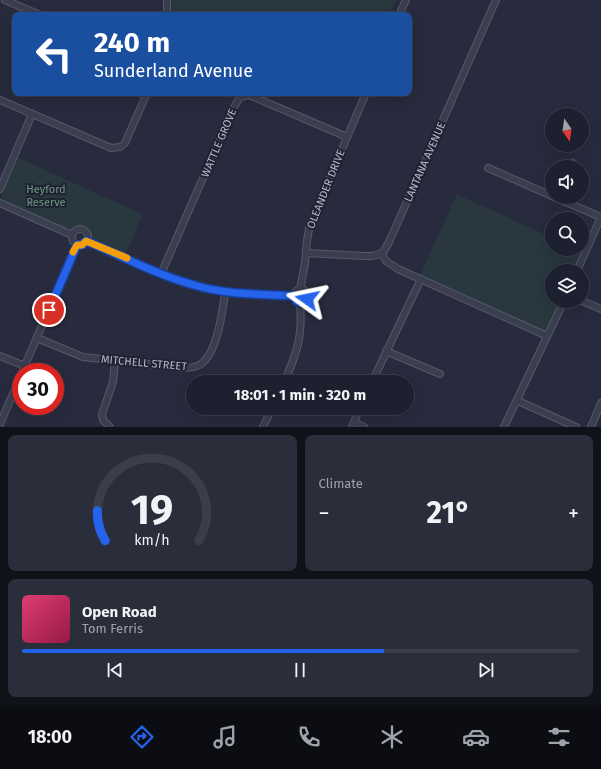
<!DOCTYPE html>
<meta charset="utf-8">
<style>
body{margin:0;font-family:"Fira Sans",sans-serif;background:#2a2d3a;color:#f1f3f6;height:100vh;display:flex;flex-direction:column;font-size:15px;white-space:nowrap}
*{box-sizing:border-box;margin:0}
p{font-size:13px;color:#a0a3aa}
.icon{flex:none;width:22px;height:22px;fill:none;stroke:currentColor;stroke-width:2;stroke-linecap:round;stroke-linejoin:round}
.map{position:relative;height:427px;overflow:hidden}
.side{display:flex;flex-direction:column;gap:8px;padding:8px;background:#101219;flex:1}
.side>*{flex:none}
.hud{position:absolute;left:12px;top:12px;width:400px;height:84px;border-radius:8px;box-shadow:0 4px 16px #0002,0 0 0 1px #3b3e4a;background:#1a4fa0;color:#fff;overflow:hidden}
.needle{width:26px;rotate:167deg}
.fabs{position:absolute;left:545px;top:108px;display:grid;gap:8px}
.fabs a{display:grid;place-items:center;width:44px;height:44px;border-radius:50%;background:#1d202e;box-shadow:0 4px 16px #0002,0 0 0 1px #3b3e4a;font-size:20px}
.speed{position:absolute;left:12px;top:363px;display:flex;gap:8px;font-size:20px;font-weight:700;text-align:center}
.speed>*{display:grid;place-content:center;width:52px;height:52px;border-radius:50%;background:#1d202e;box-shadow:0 4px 16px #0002,0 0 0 1px #3b3e4a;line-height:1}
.speed .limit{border:6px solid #d22;background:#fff;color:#111}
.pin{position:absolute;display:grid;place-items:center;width:34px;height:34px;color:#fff;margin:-17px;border:2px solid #fff;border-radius:50%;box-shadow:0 1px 4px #0007}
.me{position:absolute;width:44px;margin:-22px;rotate:282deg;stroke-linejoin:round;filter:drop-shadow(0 0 3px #0008)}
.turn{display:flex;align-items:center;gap:14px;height:84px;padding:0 16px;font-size:18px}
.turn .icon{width:52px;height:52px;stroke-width:2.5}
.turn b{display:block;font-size:28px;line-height:34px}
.big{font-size:30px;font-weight:700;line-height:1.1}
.side .card{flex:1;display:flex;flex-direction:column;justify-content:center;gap:6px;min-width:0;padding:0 14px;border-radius:8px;background:#2a2d3a}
.side .dial{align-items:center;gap:0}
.dial svg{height:104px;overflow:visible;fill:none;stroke:#3b3e4a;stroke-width:7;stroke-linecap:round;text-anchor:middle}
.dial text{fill:#f1f3f6;stroke:none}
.song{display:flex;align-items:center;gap:12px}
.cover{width:48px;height:48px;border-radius:6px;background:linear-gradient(135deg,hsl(340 70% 55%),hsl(340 70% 35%))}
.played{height:4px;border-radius:2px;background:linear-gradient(90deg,#2563eb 65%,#3b3e4a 65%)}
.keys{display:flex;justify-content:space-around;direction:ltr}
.heat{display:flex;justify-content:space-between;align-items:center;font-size:22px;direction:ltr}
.side .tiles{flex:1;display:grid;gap:8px;grid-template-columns:1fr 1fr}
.card:last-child{grid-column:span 2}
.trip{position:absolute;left:186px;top:375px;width:228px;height:40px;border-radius:20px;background:#1d202e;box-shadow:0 4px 16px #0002,0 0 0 1px #3b3e4a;font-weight:700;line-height:40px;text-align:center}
.tab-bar{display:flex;height:64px;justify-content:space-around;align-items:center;background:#0c0d12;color:#a0a3aa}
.tab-bar .icon{width:28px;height:28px}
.tab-bar .current{color:#2563eb}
.tab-bar b{font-size:18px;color:#f1f3f6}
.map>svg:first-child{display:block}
</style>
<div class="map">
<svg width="601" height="427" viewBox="0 0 601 427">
<rect width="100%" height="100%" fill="#272b3d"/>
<g fill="#29373e">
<polygon points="169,0 396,0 389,15 170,15"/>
<polygon points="17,157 142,214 126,254 93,240 87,231 83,228 66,228 5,202 1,195"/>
<polygon points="457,194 552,238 552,249 576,249 585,253 577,271 552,271 552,301 564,301 547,336 419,278"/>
</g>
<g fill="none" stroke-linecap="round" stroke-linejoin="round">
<defs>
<g id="minor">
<polyline points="5,0 40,15"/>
<polyline points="167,0 167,15"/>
<polyline points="399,15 406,0"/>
<polyline points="0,100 111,148 120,147 125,143 147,93"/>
<polyline points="571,167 573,163"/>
<polyline points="488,168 552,196"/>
<polyline points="0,189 32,114"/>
<polyline points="554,197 601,217"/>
<polyline points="0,203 72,235"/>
<circle cx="80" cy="237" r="8"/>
<path d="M86 241C122 256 157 275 194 285 226 295 261 294 294 296"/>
<polyline points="306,253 365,256 372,256 383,253 390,240 496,0"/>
<polyline points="381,253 386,261 398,269 547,336"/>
<polyline points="577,271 601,217"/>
<polyline points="161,274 234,107 240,97 249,95 347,137"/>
<circle cx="301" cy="296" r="7"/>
<polyline points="300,290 305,263 307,240 310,224 366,93"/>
<polyline points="582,301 601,309"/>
<path d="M37 338 83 357 183 368C189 368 196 368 201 364 217 353 223 310 225 292"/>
<polyline points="386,351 440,374"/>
<polyline points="0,356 25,366"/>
<polyline points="22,372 77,245"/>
<path d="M284 382C297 354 303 335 300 303"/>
<polyline points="372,382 421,279"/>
<polyline points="518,401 576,427"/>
<polyline points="354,422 364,427"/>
<polyline points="0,424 21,375"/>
<polyline points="110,427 103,420 102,414 113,382 115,361"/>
<polyline points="263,427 272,408"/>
<polyline points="352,427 360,408"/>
<polyline points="504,427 564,301"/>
<polyline points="591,427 601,403"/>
</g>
</defs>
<use href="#minor" stroke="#555968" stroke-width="8"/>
<use href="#minor" stroke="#3b3e4e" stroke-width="6"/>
</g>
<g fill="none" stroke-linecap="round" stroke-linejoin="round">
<defs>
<path id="route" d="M49 310 77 245H82L86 241C122 256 157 275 194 285 226 295 261 294 294 296L296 301C300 304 304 303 307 299"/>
</defs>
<use href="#route" stroke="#184099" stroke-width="10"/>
<use href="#route" stroke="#2563eb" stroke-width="7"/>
<polyline stroke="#f59e0b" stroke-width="7" points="73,252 77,245 82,245 86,241 127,258"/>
</g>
<g text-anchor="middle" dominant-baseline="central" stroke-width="4" stroke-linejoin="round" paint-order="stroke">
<g font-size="11" fill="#b7b9c8" stroke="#1f2333">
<text transform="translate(219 143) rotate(-67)">WATTLE GROVE</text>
<text transform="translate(425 162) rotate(-66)">LANTANA AVENUE</text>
<text transform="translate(326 189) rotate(-68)">OLEANDER DRIVE</text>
<text transform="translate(144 363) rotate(5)">MITCHELL STREET</text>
</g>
<g font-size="11" fill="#709782" stroke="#1f2333">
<text x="46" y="189">Heyford<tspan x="46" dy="13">Reserve</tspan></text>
</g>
</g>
</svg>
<div class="fabs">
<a><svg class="needle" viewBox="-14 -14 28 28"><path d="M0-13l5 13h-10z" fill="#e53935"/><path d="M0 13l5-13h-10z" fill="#a0a3aa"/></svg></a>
<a><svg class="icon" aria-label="sound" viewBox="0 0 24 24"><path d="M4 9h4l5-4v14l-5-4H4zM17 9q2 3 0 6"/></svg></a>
<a><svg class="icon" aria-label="search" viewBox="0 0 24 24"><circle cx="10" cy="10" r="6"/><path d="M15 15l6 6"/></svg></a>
<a><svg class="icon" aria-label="layers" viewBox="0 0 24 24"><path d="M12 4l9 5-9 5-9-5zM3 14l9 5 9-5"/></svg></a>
</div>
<div class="speed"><div class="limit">30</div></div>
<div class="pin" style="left:49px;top:310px;background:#d93025"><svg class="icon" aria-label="arrive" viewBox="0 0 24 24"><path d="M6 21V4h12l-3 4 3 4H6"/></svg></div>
<svg class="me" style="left:307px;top:299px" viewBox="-20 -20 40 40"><path d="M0-17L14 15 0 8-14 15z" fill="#2563eb" stroke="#fff" stroke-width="4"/></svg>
<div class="trip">18:01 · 1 min · 320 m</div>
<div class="hud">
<div class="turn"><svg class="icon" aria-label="left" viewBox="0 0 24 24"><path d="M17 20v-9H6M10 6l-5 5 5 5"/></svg><div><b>240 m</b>Sunderland Avenue</div></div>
</div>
</div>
<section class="side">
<div class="tiles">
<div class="card dial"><svg viewBox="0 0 100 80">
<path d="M14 69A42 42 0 1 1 86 69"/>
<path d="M14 69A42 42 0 0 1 8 46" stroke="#2563eb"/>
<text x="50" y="56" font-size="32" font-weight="700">19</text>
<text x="50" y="72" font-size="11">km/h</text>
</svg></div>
<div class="card"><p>Climate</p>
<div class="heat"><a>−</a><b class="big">21°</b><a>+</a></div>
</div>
<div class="card">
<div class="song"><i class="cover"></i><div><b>Open Road</b><p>Tom Ferris</p></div></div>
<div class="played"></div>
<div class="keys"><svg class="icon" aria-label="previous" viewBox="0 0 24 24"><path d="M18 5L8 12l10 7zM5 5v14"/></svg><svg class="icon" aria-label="pause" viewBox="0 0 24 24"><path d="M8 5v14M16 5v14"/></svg><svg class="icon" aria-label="next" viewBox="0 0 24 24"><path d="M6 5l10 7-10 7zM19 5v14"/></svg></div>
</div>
</div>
</section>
<nav class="tab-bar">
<b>18:00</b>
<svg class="icon current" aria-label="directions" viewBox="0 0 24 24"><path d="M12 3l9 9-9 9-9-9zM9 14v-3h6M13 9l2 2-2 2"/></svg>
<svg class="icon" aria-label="music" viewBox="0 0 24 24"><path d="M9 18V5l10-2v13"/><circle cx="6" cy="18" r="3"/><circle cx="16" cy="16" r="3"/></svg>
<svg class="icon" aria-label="phone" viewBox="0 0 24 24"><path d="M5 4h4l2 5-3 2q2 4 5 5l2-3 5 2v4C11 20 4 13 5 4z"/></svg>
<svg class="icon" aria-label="climate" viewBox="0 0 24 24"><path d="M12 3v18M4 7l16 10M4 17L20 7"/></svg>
<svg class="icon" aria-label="car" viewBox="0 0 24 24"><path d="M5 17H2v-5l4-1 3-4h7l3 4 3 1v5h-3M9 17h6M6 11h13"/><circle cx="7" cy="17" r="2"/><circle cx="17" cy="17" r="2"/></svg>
<svg class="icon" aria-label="filters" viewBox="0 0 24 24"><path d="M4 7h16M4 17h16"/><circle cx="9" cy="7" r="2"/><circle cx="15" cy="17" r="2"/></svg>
</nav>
